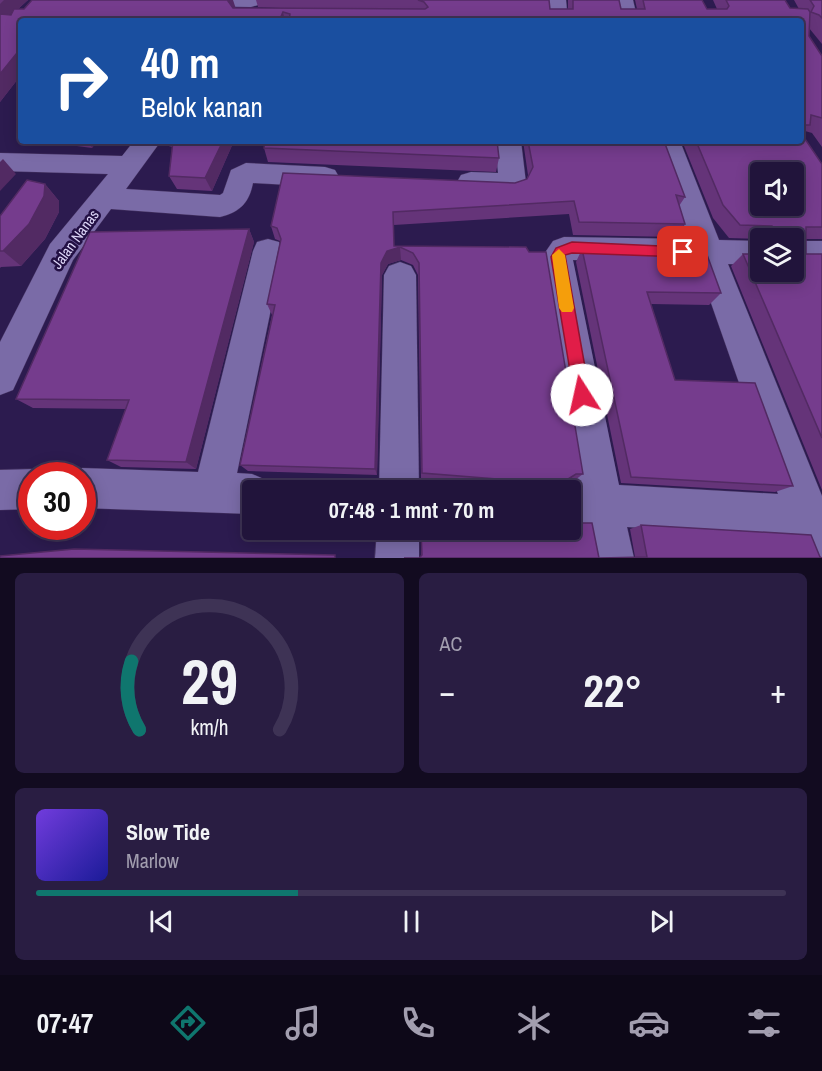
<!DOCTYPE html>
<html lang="id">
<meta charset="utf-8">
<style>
body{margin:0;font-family:"Archivo Narrow",sans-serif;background:#291d42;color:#f1f3f6;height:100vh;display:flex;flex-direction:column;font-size:22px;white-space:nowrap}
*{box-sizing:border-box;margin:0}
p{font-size:20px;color:#a29eaf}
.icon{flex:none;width:33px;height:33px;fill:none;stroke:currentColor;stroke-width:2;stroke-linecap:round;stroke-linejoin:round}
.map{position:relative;height:558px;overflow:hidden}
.drawer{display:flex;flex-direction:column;gap:15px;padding:15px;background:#120b20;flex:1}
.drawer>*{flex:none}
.hud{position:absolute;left:18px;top:18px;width:786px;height:126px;border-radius:6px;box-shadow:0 3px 15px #0003,0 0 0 2px #3e3355;background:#1a4fa0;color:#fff;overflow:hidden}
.fabs{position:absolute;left:750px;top:162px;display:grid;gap:12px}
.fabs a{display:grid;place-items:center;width:54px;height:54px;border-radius:6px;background:#21143b;box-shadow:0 3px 15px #0003,0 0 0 2px #3e3355;font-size:30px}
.speed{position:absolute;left:18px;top:462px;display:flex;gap:12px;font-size:30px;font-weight:700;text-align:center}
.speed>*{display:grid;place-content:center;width:78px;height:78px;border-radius:50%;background:#21143b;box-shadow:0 3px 15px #0003,0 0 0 2px #3e3355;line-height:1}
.speed .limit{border:9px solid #d22;background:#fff;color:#111}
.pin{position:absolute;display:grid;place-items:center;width:51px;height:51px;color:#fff;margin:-26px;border-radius:12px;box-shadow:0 3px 9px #0006}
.me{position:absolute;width:66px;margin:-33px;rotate:350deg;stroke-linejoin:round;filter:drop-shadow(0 0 4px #0008)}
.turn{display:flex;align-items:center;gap:21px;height:126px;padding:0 24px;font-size:27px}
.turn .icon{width:78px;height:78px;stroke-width:2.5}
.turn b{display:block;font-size:42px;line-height:51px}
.big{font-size:45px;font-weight:700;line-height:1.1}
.drawer .card{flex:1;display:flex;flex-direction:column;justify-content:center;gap:9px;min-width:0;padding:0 21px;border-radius:9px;background:#291d42}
.drawer .dial{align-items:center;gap:0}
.dial svg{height:156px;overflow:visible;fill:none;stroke:#3e3355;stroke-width:7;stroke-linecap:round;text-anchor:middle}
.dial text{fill:#f1f3f6;stroke:none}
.song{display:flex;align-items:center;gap:18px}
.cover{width:72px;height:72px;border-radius:9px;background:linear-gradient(135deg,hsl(260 70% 55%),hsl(240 70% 35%))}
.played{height:6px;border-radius:3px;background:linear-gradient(90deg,#0f766e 35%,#3e3355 35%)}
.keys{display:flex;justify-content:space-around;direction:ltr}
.heat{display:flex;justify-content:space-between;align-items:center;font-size:33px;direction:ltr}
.drawer .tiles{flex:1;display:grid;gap:15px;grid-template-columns:1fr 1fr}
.card:last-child{grid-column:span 2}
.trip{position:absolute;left:242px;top:480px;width:339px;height:60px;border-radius:6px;background:#21143b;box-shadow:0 3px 15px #0003,0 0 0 2px #3e3355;font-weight:700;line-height:60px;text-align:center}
.tabs{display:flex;height:96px;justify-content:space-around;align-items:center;background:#0d0818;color:#a29eaf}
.tabs .icon{width:42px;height:42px}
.tabs .selected{color:#0f766e}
.tabs b{font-size:27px;color:#f1f3f6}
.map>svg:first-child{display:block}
</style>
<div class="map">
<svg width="822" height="558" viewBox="0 0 822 558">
<rect width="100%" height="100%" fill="#2c1b4f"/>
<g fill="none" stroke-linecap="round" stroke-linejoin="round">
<defs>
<g id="minor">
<polygon points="175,0 260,0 261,1 258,5 251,7 185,6 178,4"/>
<polygon points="546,0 566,0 568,21 548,21"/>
<polygon points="613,0 633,0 638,21 618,21"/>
<path d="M134 141H161L126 189 220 195 223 193 231 170 246 163 325 167 335 170 339 177 335 184 325 187 253 183C249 203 240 212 220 217L111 209 73 260 13 390 0 395V342L50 244 108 174 0 171V153L122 156Z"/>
<path d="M495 141H521L526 183 522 190C504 195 479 194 461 189L457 182 461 175 471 172 498 173Z"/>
<path d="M654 141H680L719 240 760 241V265L728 264 822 496V558H801L793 536 627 527 634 558H590L585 524H570V490H555L570 482 578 483 542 257 553 241 564 237 689 239ZM573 260 697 263 778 494 619 485Z"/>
<polygon points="268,239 279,242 283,251 237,473 252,474 266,480 271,490 252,490 252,514 82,508 82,476 67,476 82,468 198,472 253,251 257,242"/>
<rect x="794" y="241" width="28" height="24"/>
<polygon points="400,262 411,266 416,275 419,490 379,490 384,275 389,266"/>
<polygon points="32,469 47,476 32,476 32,509 0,510 0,470"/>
<polygon points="377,530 419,530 419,558 375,558"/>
</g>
</defs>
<use href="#minor" stroke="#463462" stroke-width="1"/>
<use href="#minor" fill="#7a6ba7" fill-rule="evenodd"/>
</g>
<g fill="#653479">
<polygon points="0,0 28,0 18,9 280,8 258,7 256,0 549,0 550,9 568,9 568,0 619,0 621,9 637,9 635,0 702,0 707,9 717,9 713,0 785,0 790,8 799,9 794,0 822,0 822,44 809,28 809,36 822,56 822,147 812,133 805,131 802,134 822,164 822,239 806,239 806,254 822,254 822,490 731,266 743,254 760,272 794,238 760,239 729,238 713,218 682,141 801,141 801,21 21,21 21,75 0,102"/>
<polygon points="39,141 97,141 92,148"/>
<polygon points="160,141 234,141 212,191 177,189 169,176 172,147 162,144"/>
<polygon points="523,141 664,141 685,197 679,206 685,224 676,237 573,235 569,214 394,225 394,246 526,247 583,474 575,480 569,480 553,490 421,479 418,275 413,265 401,260 388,264 382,275 377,475 248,471 240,465 272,315 267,304 280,241 275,239 271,226 515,183 527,179 528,175"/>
<polygon points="264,148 499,158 496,172 268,162"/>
<polygon points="45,184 59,201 59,212 45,239 21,266 1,267 0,268 0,216"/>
<polygon points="249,229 254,242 196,469 121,467 107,460 126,409 33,408 16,399"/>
<polygon points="582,249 721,293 709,305 651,304 675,380 793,486 775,492 621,483 576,262"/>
<polygon points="570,523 592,523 599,558 635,557 630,529 641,525 811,535 820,557 822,558 404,558 419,558 421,556 421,530 570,530"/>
</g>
<g fill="#522a63">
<polygon points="4,0 28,0 6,20 0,14 0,4"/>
<polygon points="229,0 233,0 236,9 232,15 228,1"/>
<polygon points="283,12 285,21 279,21"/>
<polygon points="21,48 21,75 0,102 0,74"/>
<polygon points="88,141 97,141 92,148"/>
<polygon points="223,141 234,141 212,191 205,178"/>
<polygon points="3,159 16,174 0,191 0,162"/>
<polygon points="45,184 59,201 59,212 45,239 21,266 3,251"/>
<polygon points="249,229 254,242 196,469 186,462"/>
<polygon points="400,247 401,260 388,264 382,275 377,475 375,469 381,263 387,251"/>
<polygon points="576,474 569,480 553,490 560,484"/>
</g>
<g fill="#753c8d" stroke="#522a63" stroke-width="1.5" fill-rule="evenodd">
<polygon points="32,0 229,0 228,1 233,8 425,9 428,7 424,2 418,0 549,0 550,9 573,9 573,0 619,0 621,9 645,9 643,0 702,0 707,9 727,9 729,6 726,0 785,0 790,8 808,9 810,12 809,36 822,56 822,118 811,115 810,125 801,125 801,21 289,21 290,14 283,12 279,21 21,21 21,48 0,74 0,14 11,15 14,9 24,9"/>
<polygon points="810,0 822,0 822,18 819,15 811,12 814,6"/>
<path d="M801 133 822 164V227H806V254H822V438L743 254H760V272H794V238H774V228L772 226 740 225 723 205 696 141H801ZM760 172H794V206H760Z"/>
<polygon points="173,141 223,141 205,178 169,176"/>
<polygon points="265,141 497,141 499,158 264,148"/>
<polygon points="528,141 664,141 685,197 676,195 685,224 579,222 574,201 393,212 394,246 526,247 529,252 546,252 583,474 576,474 560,484 422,473 419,263 413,253 400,247 387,251 381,263 375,469 240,465 275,305 267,304 281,239 277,228 271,226 283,173 515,183 527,179 533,167"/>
<polygon points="27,180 45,184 44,196 29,224 3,251 0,251 0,216"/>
<polygon points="249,229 186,462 107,460 129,400 16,399 90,232"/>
<polygon points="582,249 706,252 721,293 647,292 675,380 755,383 793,486 631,477"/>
<polygon points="570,523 592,523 599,558 647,557 641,525 811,535 820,557 822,558 404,558 419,558 422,555 421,530 570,530"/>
<polygon points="74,549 335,555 335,558 0,558 0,556"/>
</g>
<polygon fill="#e11d48" stroke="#92132f" stroke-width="1.5" points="572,242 683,247 690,252 683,257 572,253 565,255 590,395 588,400 582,402 577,400 574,395 551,257 556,248"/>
<polygon fill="#f59e0b" points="559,249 565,255 574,308 572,312 562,312 559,308 552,255"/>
<g text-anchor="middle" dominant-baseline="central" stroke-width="5" stroke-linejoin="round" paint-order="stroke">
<g font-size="15" fill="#ddd6f7" stroke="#231044">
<text transform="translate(75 239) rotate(-54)">Jalan Nanas</text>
</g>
</g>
</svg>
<div class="fabs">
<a><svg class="icon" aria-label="sound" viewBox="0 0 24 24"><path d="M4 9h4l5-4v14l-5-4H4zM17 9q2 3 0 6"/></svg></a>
<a><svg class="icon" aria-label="layers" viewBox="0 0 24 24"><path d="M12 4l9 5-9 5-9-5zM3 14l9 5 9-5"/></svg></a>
</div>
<div class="speed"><div class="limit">30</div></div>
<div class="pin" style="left:683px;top:252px;background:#d93025"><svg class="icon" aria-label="arrive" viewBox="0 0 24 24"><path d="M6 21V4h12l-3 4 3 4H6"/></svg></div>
<svg class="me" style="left:582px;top:395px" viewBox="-20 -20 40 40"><circle r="19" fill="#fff"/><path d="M0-13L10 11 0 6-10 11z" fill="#e11d48"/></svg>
<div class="trip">07:48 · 1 mnt · 70 m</div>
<div class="hud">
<div class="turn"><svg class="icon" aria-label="right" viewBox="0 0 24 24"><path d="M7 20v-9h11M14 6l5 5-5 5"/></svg><div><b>40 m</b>Belok kanan</div></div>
</div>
</div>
<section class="drawer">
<div class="tiles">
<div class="card dial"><svg viewBox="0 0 100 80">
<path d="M14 69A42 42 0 1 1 86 69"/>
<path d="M14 69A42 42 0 0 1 10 34" stroke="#0f766e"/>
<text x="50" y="56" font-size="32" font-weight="700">29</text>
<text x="50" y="72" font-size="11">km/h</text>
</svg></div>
<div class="card"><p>AC</p>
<div class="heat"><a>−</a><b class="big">22°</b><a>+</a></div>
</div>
<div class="card">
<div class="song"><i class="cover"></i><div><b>Slow Tide</b><p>Marlow</p></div></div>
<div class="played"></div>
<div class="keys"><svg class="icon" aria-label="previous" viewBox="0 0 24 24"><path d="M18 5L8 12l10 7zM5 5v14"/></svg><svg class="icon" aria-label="pause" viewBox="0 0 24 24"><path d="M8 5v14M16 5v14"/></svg><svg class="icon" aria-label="next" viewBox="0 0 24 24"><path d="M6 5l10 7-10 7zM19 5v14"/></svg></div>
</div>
</div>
</section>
<nav class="tabs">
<b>07:47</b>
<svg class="icon selected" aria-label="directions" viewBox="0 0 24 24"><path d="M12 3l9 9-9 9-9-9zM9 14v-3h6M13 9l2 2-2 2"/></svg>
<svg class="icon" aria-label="music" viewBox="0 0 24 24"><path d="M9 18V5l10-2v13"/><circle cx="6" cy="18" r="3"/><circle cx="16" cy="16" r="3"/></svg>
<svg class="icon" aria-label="phone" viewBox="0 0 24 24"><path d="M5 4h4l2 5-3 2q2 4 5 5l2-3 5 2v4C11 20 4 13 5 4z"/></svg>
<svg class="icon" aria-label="climate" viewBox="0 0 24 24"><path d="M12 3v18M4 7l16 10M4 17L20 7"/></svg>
<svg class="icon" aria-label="car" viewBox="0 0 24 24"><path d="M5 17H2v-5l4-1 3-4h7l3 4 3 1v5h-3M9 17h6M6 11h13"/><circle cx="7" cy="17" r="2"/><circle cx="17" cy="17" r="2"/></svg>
<svg class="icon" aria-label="filters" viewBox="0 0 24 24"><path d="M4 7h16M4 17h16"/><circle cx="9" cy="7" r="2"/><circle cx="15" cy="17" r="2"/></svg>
</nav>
